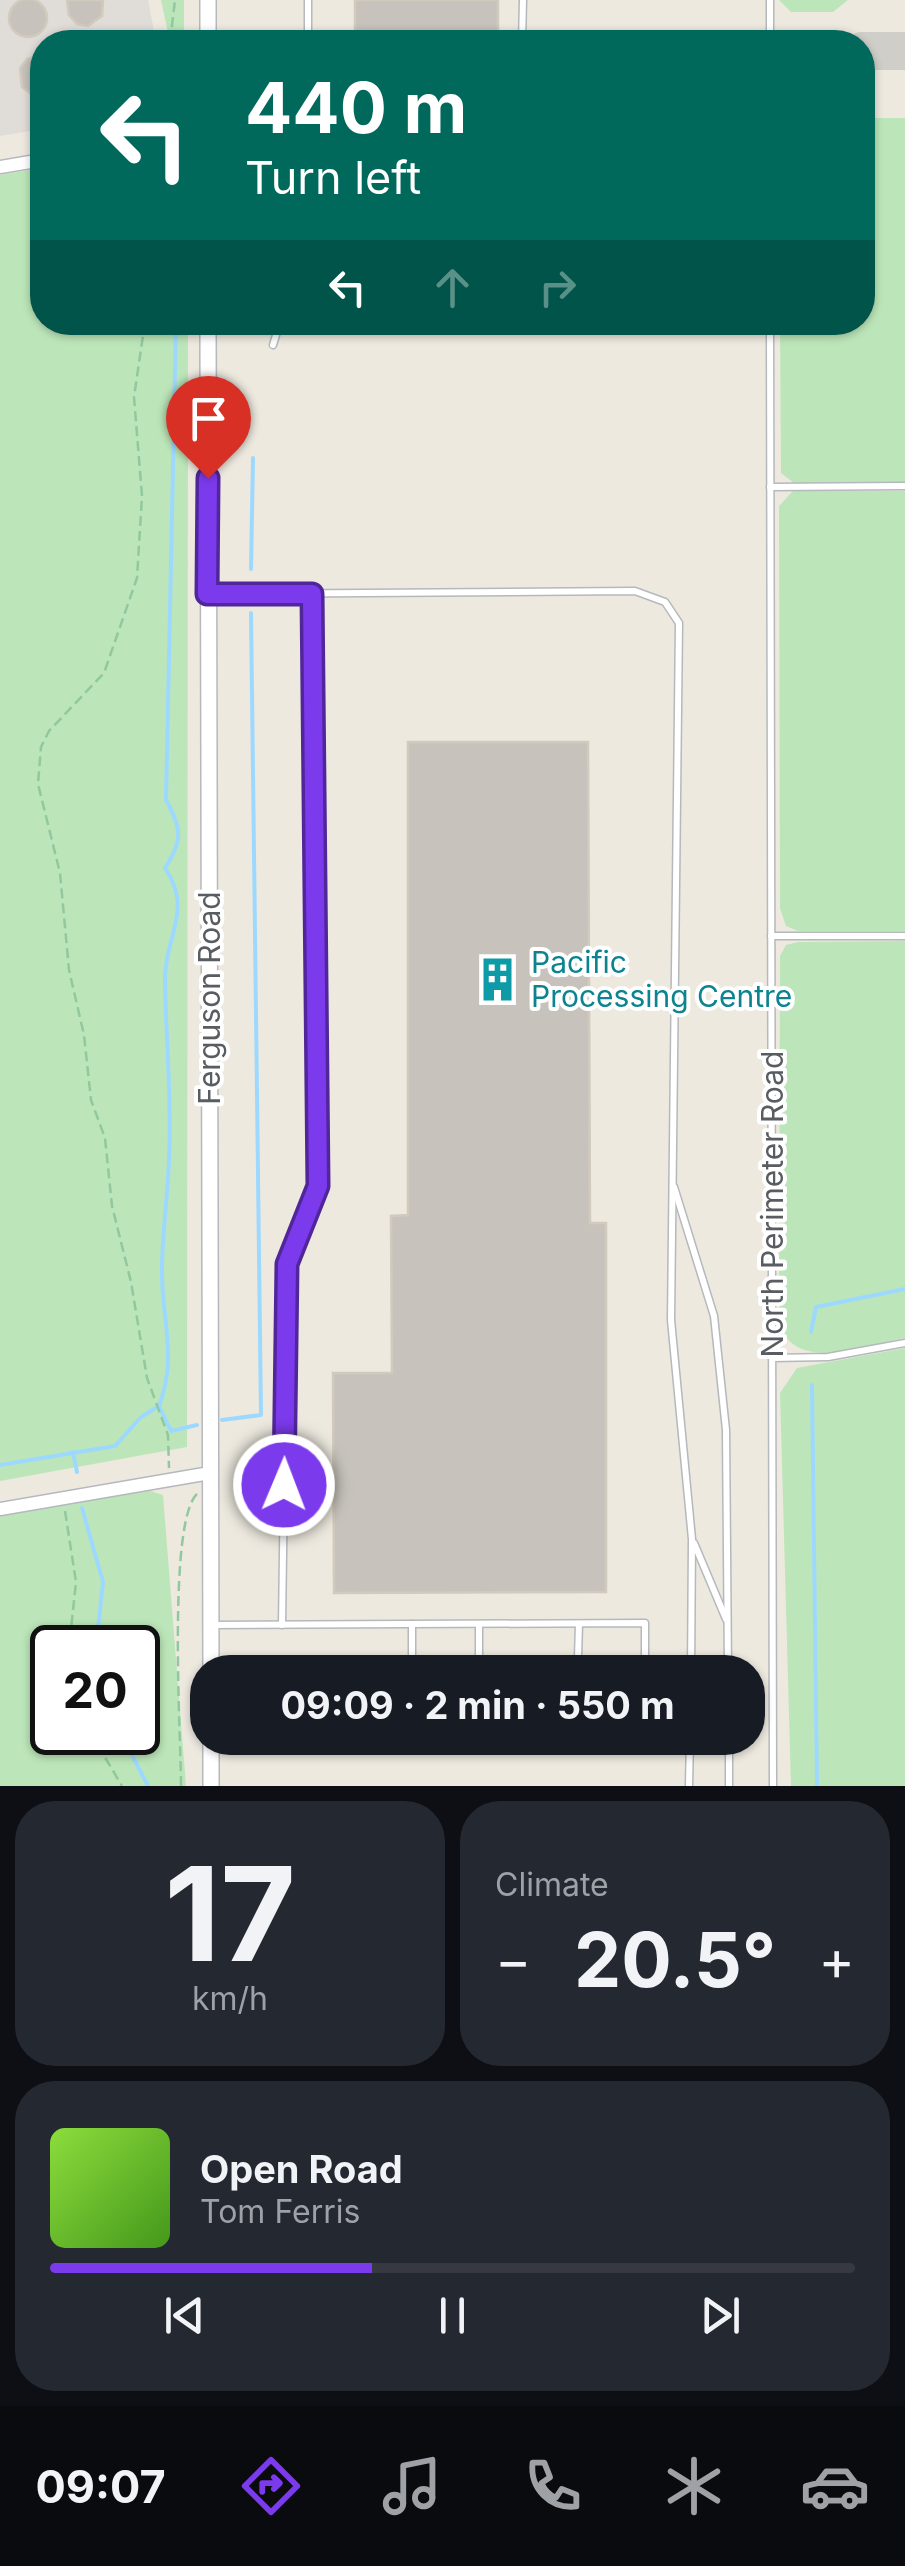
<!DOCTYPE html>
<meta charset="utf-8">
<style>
body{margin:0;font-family:Inter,sans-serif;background:#242831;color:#f1f3f6;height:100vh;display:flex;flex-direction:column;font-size:38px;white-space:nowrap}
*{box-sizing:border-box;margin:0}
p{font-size:32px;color:#9ea1a6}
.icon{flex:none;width:55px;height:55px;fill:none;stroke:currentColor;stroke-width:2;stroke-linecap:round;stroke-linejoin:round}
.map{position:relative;height:1786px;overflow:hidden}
.side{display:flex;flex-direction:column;gap:15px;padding:15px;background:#0d0f14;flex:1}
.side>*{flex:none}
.hud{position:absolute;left:30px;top:30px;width:845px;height:305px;border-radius:40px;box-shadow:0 2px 8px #0004;background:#00695c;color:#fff;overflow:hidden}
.speed{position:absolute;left:30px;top:1625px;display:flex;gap:20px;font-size:50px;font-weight:700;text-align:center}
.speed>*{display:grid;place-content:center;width:130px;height:130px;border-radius:50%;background:#171b24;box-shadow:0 2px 8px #0004;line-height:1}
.speed .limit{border:5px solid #111;border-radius:15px;background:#fff;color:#111}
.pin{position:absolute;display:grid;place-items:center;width:85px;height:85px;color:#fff;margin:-102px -42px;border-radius:50% 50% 50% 0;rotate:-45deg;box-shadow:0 0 10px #0007}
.pin .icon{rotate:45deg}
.me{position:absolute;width:110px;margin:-55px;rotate:1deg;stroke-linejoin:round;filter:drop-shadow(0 0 8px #0008)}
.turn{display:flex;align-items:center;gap:35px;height:210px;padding:0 50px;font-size:45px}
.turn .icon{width:130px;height:130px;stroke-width:2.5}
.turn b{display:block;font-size:70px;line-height:85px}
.lanes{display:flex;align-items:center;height:95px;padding:0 50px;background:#0003;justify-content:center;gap:50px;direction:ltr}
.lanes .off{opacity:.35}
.big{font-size:75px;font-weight:700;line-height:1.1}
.side .widget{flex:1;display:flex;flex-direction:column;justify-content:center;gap:15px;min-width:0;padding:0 35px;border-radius:40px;background:#242831}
.side .dial{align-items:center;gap:0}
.dial b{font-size:130px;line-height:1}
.song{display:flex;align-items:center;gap:30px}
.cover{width:120px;height:120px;border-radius:15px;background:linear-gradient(135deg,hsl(90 70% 55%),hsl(100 70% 35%))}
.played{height:10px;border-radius:5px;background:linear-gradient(90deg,#7c3aed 40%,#363941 40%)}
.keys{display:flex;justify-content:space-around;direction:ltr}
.heat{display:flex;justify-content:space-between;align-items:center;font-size:55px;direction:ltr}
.side .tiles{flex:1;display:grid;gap:15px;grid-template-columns:1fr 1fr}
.widget:last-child{grid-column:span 2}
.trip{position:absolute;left:190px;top:1655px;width:575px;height:100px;border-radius:40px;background:#171b24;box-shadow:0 2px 8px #0004;font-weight:700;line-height:100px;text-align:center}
.dock{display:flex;height:160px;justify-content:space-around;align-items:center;background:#090b0e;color:#9ea1a6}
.dock .icon{width:70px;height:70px}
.dock .current{color:#7c3aed}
.dock b{font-size:45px;color:#f1f3f6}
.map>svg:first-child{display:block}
</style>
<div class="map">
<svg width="905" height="1786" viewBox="0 0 905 1786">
<rect width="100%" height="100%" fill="#ede9df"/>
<polygon fill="#e0dcd7" points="0,0 148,0 156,42 42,42 42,129 0,136"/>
<g fill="#bce6b9" fill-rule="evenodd">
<polygon points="161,0 184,0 184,42 170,42"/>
<polygon points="779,0 848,0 833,12 791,12"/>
<polygon points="863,118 905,118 905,483 794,483 781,473 780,323 862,322"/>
<polygon points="42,168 42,322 188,323 187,1447 0,1481 0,175"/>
<polygon points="793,491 905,491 905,931 798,931 786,926 780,908 779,506"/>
<path d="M905 941V1338C867 1345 798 1374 779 1325L780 956 786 945 798 942Z"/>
<polygon points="905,1348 905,1786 791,1786 780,1393 797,1368"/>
<path d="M144 1489 163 1495 186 1786H0V1516ZM52 1648H138V1732H52Z"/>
</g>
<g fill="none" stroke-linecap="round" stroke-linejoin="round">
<g stroke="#9dd9ff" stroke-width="4">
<polyline points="251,569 253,458"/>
<polyline points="811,1332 816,1307 905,1289"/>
<polyline points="812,1385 817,1786"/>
<path d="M159 1406C174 1365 167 1339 163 1295 159 1251 168 1202 169 1158 172 1100 166 1041 165 983 164 936 194 911 165 868 183 840 182 829 166 800L176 322"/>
<polyline points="222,1420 261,1415 251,613"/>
<polyline points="73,1452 77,1472"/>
<polyline points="0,1465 115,1446 141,1417 159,1406 171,1431 197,1425"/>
<polyline points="82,1508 103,1582 96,1648"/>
<polyline points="120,1732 148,1786"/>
</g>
<polyline stroke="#cfcec8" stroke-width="38" points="862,51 905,51"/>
</g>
<g fill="#c7c3bc" stroke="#d1cabd" stroke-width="2.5">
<circle cx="28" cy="18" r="19"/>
<polygon points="67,0 103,0 102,16 88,26 77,24 69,15"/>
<rect x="355" y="0" width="143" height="42"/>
<polygon points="42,55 42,96 33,95 22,87 20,68 27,59"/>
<polygon points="408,742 588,742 590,1223 606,1223 606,1592 334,1593 333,1373 392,1373 391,1216 408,1215"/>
</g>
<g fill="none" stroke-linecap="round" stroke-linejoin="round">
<defs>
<g id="service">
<polyline points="308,42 308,0"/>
<polyline points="522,42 523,0"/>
<polyline points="770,42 770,0"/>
<polyline points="770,322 773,1786"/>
<polyline points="273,345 280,322"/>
<polyline points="770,487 905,486"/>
<polyline points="209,594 635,591 665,602 679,623 671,1320 692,1539 691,1672"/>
<polyline points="771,936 905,936"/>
<polyline points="674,1187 714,1316 726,1430 728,1672"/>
<polyline points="772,1358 828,1357 905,1343"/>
<polyline points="694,1543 726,1619"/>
<polyline points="412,1624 412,1658"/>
<polyline points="212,1625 645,1623 645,1657"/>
<polyline points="282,1625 287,1264 318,1186 312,593"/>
<polyline points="578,1657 579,1624"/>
<polyline points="479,1658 479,1624"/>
<polyline points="729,1738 729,1786"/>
<polyline points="689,1786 690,1738"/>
</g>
<g id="minor">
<polyline points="0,167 42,160"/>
<polyline points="0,1509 210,1473"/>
</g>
<g id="tertiary">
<polyline points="208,0 208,42"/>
<polyline points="208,322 211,1672"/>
<polyline points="211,1738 211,1786"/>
</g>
</defs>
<use href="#service" stroke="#b5b8bd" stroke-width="9"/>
<use href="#minor" stroke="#b5b8bd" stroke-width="15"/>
<use href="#tertiary" stroke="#b5b8bd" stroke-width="18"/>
<g stroke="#92c89f" stroke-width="2.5" stroke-dasharray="10 5" stroke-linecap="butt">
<polyline points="170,42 175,0"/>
<polyline points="145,322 134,397 142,496 137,578 104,673 49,731 41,747 38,784 60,873 69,970 84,1035 91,1100 105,1138 112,1206 131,1282 147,1378 168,1435 169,1468"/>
<polyline points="65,1511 76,1582 69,1648"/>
<polyline points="90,1732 122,1786"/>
<path d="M181 1786C181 1737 167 1518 198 1493"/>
</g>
<use href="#service" stroke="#fff" stroke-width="6"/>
<use href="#minor" stroke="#fff" stroke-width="12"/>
<use href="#tertiary" stroke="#fff" stroke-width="15"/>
</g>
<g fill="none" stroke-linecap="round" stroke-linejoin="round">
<defs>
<polyline id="route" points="208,478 207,594 312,594 318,1186 287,1264 284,1485"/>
</defs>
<use href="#route" stroke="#51269a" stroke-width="25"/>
<use href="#route" stroke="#7c3aed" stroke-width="18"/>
</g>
<defs>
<symbol id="building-bare" viewBox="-9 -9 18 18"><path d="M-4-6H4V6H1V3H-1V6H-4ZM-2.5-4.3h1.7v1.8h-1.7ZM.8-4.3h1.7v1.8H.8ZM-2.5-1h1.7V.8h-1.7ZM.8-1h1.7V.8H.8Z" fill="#0f9aa8" stroke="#fff" stroke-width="2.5" paint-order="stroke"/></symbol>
</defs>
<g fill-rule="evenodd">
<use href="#building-bare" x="466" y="948" width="63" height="63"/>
</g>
<g text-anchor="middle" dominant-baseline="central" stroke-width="8" stroke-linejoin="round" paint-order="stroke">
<g font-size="30" fill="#0d838f" stroke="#fff" text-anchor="start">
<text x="531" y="962">Pacific<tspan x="531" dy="34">Processing Centre</tspan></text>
</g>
<g font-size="30" fill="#585d61" stroke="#fff">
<text transform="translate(209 998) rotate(-90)">Ferguson Road</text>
<text transform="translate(772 1204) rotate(-90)">North Perimeter Road</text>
</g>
</g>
</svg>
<div class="speed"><div class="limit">20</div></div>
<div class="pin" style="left:208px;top:478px;background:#d93025"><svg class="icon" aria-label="arrive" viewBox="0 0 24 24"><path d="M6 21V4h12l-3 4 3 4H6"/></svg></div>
<svg class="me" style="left:284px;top:1485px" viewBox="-20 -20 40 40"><circle r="17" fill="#7c3aed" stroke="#fff" stroke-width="3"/><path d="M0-11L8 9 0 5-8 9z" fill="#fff"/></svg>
<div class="trip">09:09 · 2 min · 550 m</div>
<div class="hud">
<div class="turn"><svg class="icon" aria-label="left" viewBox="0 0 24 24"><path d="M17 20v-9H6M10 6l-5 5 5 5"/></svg><div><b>440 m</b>Turn left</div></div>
<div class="lanes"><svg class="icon" aria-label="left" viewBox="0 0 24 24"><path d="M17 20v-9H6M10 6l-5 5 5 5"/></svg><svg class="icon off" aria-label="ahead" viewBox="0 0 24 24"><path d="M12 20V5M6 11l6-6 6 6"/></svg><svg class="icon off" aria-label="right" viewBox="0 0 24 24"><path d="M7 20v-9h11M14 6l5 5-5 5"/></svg></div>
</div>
</div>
<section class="side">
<div class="tiles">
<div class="widget dial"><b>17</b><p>km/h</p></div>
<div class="widget"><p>Climate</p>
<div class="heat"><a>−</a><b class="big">20.5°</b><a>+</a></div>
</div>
<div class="widget">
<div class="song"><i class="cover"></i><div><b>Open Road</b><p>Tom Ferris</p></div></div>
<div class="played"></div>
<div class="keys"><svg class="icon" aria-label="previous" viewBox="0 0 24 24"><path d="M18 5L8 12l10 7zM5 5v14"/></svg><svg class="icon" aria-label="pause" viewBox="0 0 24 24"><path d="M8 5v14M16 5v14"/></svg><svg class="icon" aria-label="next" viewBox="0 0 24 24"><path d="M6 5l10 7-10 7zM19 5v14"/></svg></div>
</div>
</div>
</section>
<nav class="dock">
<b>09:07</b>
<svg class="icon current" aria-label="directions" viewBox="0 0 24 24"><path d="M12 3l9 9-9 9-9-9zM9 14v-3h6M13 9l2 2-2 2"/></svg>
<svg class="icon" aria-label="music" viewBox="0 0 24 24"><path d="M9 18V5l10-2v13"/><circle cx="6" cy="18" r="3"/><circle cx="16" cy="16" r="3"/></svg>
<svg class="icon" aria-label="phone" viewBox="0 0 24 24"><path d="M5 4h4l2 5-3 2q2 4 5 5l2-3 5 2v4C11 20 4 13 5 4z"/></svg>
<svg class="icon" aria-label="climate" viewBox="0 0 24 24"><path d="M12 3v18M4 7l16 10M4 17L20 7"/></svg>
<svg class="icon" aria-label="car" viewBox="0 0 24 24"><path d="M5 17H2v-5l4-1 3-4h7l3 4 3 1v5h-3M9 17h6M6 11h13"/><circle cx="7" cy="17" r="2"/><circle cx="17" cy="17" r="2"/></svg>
</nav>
